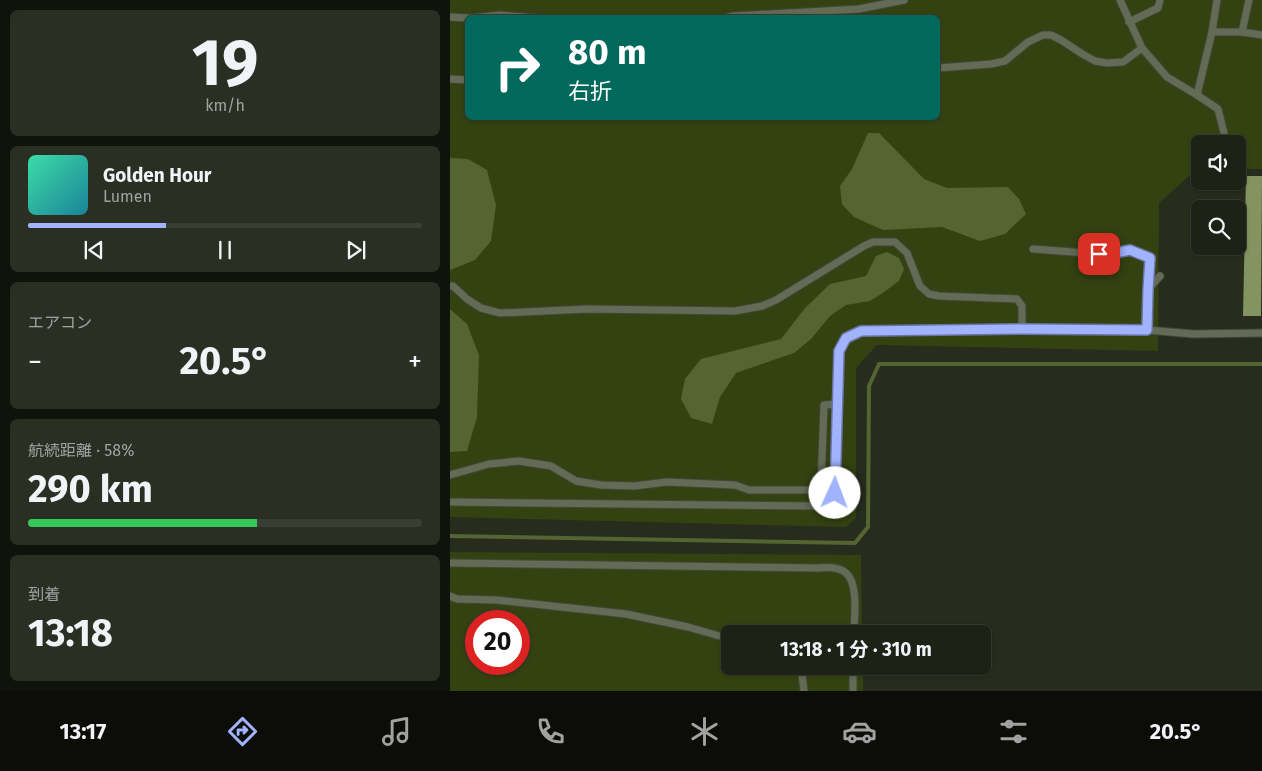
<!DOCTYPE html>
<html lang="ja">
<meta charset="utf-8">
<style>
body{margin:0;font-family:"Fira Sans","Noto Sans JP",sans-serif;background:#2a2e23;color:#f1f3f6;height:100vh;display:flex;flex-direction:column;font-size:19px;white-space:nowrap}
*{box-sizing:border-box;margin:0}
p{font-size:16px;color:#a0a3a1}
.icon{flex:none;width:28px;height:28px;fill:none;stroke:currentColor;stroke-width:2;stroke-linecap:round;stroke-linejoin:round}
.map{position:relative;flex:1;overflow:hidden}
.drawer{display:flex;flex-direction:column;gap:10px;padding:10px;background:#10120c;width:450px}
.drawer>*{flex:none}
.top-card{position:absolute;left:15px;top:15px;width:475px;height:105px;border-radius:8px;box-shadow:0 1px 4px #0004,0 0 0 1px #3b3e35;background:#00695c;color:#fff;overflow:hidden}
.fabs{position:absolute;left:741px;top:135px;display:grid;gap:10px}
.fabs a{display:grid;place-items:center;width:55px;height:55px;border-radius:8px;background:#1d2116;box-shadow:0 1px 4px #0004,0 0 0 1px #3b3e35;font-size:25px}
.speed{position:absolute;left:15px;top:610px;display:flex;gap:10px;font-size:25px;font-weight:700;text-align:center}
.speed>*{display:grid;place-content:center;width:65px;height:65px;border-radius:50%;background:#1d2116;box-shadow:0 1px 4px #0004,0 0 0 1px #3b3e35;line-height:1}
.speed .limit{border:8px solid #d22;background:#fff;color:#111}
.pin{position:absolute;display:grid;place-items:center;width:42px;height:42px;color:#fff;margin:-21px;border-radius:10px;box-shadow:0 2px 8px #0006}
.me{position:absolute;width:55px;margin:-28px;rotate:2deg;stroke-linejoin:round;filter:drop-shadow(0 0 4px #0008)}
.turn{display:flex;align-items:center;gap:18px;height:105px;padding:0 20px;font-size:22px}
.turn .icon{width:65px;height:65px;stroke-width:2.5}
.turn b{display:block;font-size:35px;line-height:42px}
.big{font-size:38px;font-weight:700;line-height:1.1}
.drawer .card{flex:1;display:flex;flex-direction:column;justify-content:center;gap:8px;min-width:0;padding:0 18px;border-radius:8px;background:#2a2e23}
.drawer .dial{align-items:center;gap:0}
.dial b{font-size:65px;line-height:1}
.song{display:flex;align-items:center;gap:15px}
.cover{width:60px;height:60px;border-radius:8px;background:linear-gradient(135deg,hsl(160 70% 55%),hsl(190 70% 35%))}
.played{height:5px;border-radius:2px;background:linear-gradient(90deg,#a1b3fd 35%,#3b3e35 35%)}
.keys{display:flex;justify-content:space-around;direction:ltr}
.heat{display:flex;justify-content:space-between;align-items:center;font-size:28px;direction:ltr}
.charge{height:8px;border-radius:4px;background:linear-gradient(90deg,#34c759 58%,#3b3e35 0)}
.trip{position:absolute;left:271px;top:625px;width:270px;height:50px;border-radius:8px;background:#1d2116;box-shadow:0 1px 4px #0004,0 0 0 1px #3b3e35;font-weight:700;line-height:50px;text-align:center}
.menu{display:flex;height:80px;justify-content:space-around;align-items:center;background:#0c0d09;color:#a0a3a1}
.menu .icon{width:35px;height:35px}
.menu .active{color:#a1b3fd}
.menu b{font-size:22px;color:#f1f3f6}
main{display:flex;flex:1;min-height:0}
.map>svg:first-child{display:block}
</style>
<main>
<section class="drawer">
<div class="card dial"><b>19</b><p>km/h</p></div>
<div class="card">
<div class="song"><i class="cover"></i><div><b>Golden Hour</b><p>Lumen</p></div></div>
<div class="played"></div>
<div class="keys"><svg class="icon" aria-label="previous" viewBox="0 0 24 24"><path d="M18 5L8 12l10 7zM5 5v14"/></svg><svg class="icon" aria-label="pause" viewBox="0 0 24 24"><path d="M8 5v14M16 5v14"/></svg><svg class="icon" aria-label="next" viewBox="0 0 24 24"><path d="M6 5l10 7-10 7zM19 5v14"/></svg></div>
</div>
<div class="card"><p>エアコン</p>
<div class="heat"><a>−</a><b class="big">20.5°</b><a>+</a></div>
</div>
<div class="card"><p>航続距離 · 58%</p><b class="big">290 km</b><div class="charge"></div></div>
<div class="card"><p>到着</p><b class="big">13:18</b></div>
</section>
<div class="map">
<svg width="812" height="691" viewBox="0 0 812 691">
<rect width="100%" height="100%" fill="#272c1d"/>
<g fill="#344211" fill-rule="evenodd">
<path d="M0 0H812V169H788V144H750V168H748L709 203 708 351 427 345 406 368V518L396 527 0 517ZM18 18H488V118H18Z"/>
<path d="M0 552 411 555 412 634H280V666H413V691H0ZM26 621H69V664H26Z"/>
</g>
<g fill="#556433">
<polygon points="418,133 429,133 474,179 497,188 558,187 569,199 576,214 555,234 530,241 492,227 433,230 404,217 392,204 390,186 402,169"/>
<polygon points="0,158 18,159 37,170 46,205 41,241 25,260 0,270"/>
<polygon points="437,252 449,258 454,269 449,281 434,292 420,301 396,305 380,316 361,339 344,353 286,373 270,397 262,424 241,418 231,399 235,379 251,359 331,339 355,308 380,284 416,276 426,256"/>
<polygon points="0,309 17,324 29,355 27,417 17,451 0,452"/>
</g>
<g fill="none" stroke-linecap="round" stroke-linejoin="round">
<polyline stroke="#556433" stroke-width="4" points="0,536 405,543 418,527 419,386 429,364 812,364"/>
</g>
<polygon fill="#839461" points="796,176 812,176 811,316 793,316"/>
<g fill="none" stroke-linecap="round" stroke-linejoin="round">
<defs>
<g id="service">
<polyline points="670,0 692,48 717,77 747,95 768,109 774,133 773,144"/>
<polyline points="0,17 18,18"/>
<polyline points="21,18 50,15 87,18"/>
<polyline points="275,18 283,16 409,9 454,0"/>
<polyline points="679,22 708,8 710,0"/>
<polyline points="762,32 792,32 812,35"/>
<polyline points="792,32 799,0"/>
<polyline points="488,68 541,64 555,61 578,42 593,35 601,35 611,40 634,55 645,61 657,63 673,62 692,48"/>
<polyline points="0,79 18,80"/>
<polyline points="747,95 762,32 767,0"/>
<polyline points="766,185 767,181"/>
<polyline points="583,249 637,253 660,253 680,250 700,258 698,290"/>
<polyline points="710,276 697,290 697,330 743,334 812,333"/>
<polyline points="0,286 3,286 17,299 31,308 50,313 137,309 285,311 312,306 326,300 414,246 423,242 445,242 457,253 470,286 479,294 489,296 567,299 572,306 572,329"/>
<polyline points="0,475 39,464 69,461 101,466 126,481 151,485 184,486 217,482 285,485 299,490 362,490 371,484 374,405 388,404"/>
<polyline points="0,502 366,506 377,503 385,493 389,351 396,338 411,331 572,329 697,330"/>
<path d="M0 563 367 568C376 567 389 566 396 573 409 584 404 618 404 634"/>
<polyline points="0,596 7,599 47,600 176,614 238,627 280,639"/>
<polyline points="351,666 354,691"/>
<polyline points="403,691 403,666"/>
</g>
</defs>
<use href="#service" stroke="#434739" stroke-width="9"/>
<use href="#service" stroke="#636b56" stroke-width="7"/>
</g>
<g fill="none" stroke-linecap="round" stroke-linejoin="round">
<defs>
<polyline id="route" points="385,493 389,351 396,338 411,331 572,329 697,330 698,290 700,258 680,250 660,254 649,254"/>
</defs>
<use href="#route" stroke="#6974a4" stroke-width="12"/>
<use href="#route" stroke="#a1b3fd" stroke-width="9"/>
</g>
</svg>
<div class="fabs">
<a><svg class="icon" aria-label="sound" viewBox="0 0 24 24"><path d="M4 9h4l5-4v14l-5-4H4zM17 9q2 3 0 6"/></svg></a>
<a><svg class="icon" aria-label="search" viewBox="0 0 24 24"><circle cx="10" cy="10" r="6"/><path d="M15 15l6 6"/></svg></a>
</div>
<div class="speed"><div class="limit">20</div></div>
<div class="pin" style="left:649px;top:254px;background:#d93025"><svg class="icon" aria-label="arrive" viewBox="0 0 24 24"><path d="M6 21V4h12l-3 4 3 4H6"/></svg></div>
<svg class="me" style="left:385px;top:493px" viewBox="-20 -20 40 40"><circle r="19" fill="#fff"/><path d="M0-13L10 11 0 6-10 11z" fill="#a1b3fd"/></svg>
<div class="trip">13:18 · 1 分 · 310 m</div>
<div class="top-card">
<div class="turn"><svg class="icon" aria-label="right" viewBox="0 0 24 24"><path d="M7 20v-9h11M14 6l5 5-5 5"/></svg><div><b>80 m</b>右折</div></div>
</div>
</div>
</main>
<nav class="menu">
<b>13:17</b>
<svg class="icon active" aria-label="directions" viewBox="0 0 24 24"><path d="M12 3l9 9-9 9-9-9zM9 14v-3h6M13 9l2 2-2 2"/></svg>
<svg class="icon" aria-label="music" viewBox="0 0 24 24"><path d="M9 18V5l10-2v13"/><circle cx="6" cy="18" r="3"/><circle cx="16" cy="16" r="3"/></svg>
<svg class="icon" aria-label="phone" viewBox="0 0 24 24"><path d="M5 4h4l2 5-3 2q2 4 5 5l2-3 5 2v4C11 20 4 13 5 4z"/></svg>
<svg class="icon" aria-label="climate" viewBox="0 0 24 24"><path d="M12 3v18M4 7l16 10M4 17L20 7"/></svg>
<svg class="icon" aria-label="car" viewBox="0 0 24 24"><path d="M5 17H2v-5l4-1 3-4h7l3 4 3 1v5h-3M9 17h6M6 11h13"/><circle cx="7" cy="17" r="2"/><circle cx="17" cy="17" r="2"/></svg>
<svg class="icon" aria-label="filters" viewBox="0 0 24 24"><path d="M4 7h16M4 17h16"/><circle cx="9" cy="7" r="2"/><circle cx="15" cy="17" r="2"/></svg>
<b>20.5°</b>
</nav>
